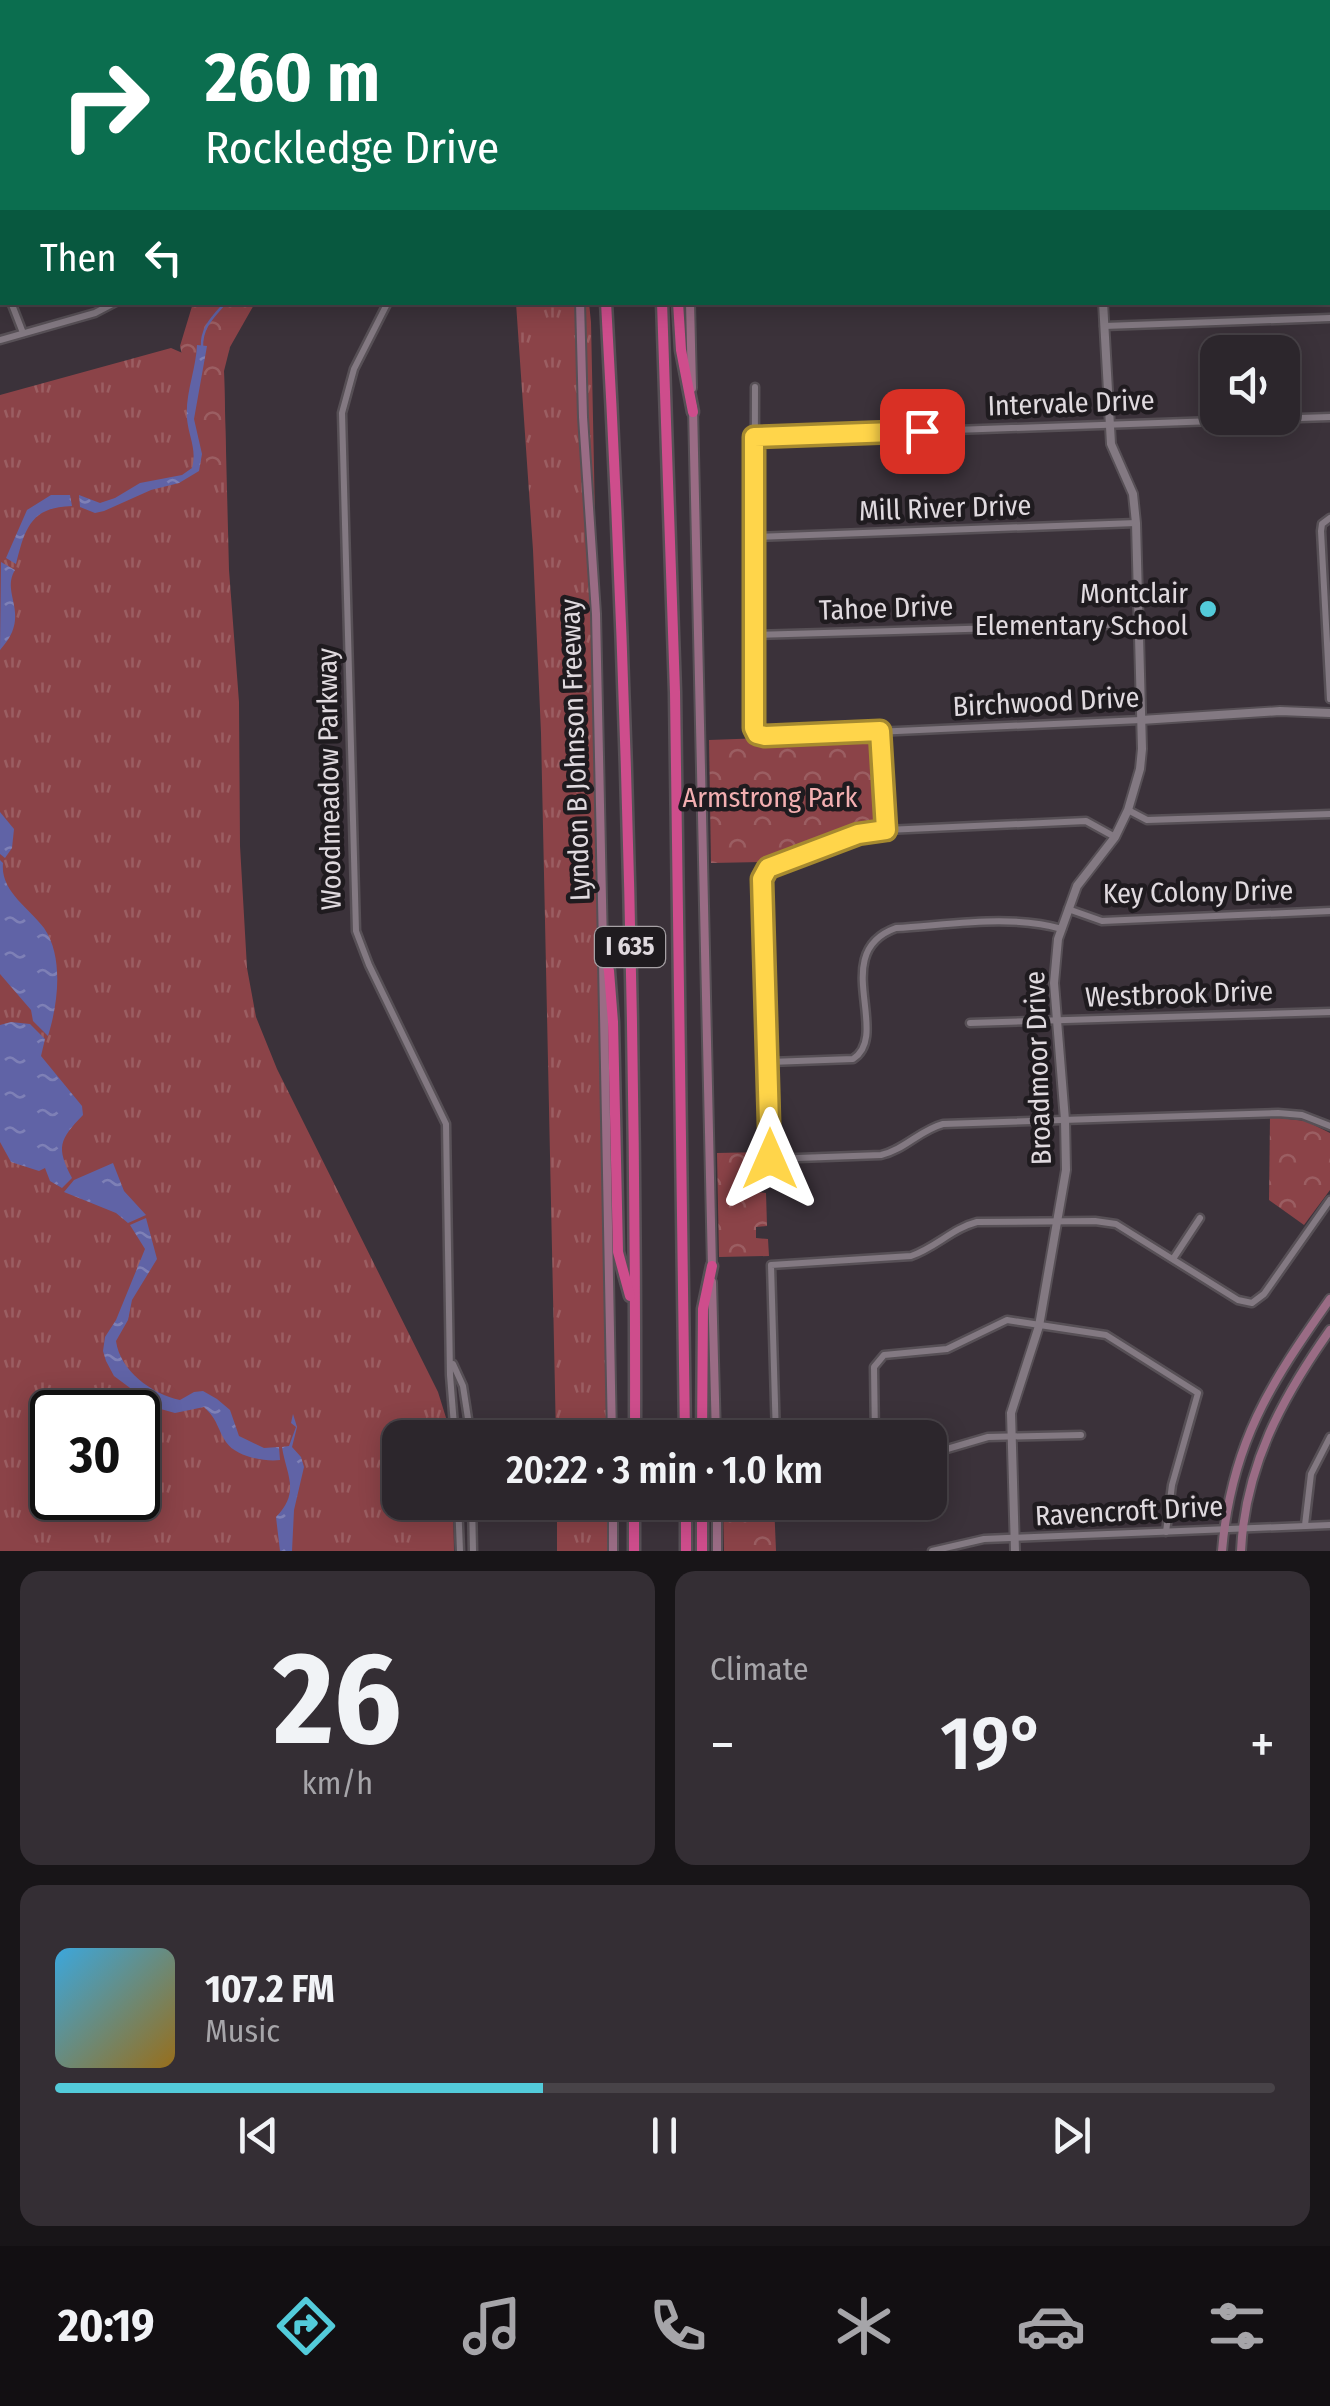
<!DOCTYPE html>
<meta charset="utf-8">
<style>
body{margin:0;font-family:"Fira Sans Condensed",sans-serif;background:#342e34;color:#f1f3f6;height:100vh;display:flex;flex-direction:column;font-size:38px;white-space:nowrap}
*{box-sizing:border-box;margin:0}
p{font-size:32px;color:#a6a5a9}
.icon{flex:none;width:55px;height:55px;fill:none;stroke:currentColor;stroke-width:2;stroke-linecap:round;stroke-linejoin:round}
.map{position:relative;height:1551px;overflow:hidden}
.side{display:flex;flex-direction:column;gap:20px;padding:20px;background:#181518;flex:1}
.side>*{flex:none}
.hud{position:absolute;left:0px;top:0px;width:1330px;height:305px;box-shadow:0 5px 25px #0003,0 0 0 2px #484348;background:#0b6e4f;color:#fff;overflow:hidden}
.controls{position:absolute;left:1200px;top:335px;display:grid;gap:20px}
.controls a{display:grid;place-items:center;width:100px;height:100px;border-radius:20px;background:#2c262c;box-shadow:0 5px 25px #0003,0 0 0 2px #484348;font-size:50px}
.speed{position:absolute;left:30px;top:1390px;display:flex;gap:20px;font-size:50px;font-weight:700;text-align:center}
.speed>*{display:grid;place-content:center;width:130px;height:130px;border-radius:50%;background:#2c262c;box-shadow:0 5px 25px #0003,0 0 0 2px #484348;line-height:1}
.speed .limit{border:5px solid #111;border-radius:15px;background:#fff;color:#111}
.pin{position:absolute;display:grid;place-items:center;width:85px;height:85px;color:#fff;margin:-42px;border-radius:20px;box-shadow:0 5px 15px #0006}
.me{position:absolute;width:110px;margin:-55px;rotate:0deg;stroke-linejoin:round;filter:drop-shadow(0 0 8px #0008)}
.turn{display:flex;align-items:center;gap:35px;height:210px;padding:0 40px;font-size:45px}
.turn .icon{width:130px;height:130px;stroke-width:2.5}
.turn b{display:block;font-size:70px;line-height:85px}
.then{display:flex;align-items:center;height:95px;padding:0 40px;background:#0003;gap:20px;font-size:38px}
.big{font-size:75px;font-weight:600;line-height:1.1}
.side .widget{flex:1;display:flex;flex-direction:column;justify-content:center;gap:15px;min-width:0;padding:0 35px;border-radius:20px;background:#342e34}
.side .dial{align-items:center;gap:0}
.dial b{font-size:130px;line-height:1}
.song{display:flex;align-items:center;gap:30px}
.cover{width:120px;height:120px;border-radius:15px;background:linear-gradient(135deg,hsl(200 70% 55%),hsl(40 70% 35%))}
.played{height:10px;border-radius:5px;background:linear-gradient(90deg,#53cbda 40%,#484348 40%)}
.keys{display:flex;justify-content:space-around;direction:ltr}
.heat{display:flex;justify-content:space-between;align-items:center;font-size:55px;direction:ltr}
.side .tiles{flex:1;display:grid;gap:20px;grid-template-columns:1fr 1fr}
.widget:last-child{grid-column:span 2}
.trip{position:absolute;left:382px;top:1420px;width:565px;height:100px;border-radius:20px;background:#2c262c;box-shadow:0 5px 25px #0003,0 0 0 2px #484348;font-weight:600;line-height:100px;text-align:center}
.dock{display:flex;height:160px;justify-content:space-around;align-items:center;background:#120f12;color:#a6a5a9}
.dock .icon{width:70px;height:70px}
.dock .selected{color:#53cbda}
.dock b{font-size:45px;color:#f1f3f6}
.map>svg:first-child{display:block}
</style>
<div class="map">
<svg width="1330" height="1551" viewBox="0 0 1330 1551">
<defs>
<pattern id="grass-tufts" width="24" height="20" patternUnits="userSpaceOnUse" patternTransform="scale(2.5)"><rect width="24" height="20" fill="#8b4348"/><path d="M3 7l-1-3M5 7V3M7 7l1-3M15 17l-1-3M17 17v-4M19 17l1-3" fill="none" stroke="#9b5e62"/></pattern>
<pattern id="forest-crowns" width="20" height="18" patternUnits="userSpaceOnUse" patternTransform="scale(2.5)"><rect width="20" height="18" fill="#8b4348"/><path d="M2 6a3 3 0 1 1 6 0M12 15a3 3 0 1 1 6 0" fill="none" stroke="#9b5e62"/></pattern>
<pattern id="water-ripples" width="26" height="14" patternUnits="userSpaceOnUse" patternTransform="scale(2.5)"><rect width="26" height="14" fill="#6063a6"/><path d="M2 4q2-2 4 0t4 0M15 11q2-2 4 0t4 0" fill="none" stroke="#7e80b6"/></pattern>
</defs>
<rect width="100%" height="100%" fill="#3b323a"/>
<g fill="url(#grass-tufts)" fill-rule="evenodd">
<polygon points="516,303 589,303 591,322 614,1437 556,1437 541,733 533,550"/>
<path d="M171 348 224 371 229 570 239 702 240 846 247 968 256 1017 277 1069 438 1392 452 1437 400 1438V1502L453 1503 454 1551H0V395ZM52 1412H138V1498H52Z"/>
<polygon points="557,1503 616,1503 617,1551 557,1551"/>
</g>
<g fill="url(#forest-crowns)">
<polygon points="193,303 255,303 230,347 224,371 226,470 208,469 180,346"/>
<polygon points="874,734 877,820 762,862 711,863 709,740"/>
<polygon points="1270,1117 1306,1121 1330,1133 1330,1190 1304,1225 1269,1200"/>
<polygon points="764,1152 764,1179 756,1180 756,1192 766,1193 767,1226 756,1227 756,1238 768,1239 769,1256 719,1257 717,1153"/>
<polygon points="723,1503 774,1503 776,1551 724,1551"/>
</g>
<g fill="url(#water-ripples)">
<path d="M197 345 207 346 194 419 202 454 199 471 179 483 151 490 104 511 95 513 80 507 79 495 100 503 115 498 140 483 182 475 192 468C197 449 189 438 187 419 185 394 196 370 197 345Z"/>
<path d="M51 495H70L72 506C31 507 25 528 16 564L6 558 27 510Z"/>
<path d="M1 562 15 570C0 594 33 615 0 650Z"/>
<polygon points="0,812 14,829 12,848 5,858 0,854"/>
<path d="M0 860 3 863C0 891 29 908 44 928 64 957 58 1004 48 1036L33 1021 31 1010 0 974Z"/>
<path d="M11 1022 30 1024 45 1039 41 1056 82 1106 83 1115C59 1140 56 1147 72 1178L62 1188 50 1181 45 1168 39 1171 11 1162 0 1142V1025Z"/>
<polygon points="113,1163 124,1191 146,1215 128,1223 116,1213 64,1192 74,1180"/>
<path d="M146 1218 157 1259 132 1300 128 1320 116 1341C120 1371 152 1394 180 1400L194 1392 203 1391 217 1399 230 1410 239 1436 264 1448 279 1447 280 1460C265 1462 236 1457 226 1442 217 1428 218 1420 204 1407L175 1413 157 1408 114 1376 106 1361 103 1351 105 1337 116 1320 145 1249 130 1225Z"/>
<path d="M293 1414 297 1427 292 1447 301 1457 304 1467 294 1510 292 1551H280L276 1517C301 1492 286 1474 282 1447L289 1446 296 1427 291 1423Z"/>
</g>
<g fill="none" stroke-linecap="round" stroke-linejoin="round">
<g stroke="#6063a6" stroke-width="2.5">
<polyline points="184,0 185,2"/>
<path d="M202 347C201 327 214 316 226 302"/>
</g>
<defs>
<g id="minor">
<polyline points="76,0 79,2"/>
<polyline points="282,0 283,2"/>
<polyline points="0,82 2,83"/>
<polyline points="1328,119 1330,119"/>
<polyline points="1328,219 1330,219"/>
<polyline points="0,276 2,281"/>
<polyline points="11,302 23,333"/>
<polyline points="388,302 354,369 342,413 356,931 369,965 446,1124 450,1375 455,1438"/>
<polyline points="1104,326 1330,318"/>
<polyline points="0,340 95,313 116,302"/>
<polyline points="755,387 754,728 757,734 765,737 1141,720"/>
<polyline points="754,437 1330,417"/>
<polyline points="1330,518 1322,524 1321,531 1330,699"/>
<polyline points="756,537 1136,523"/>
<polyline points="755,635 1140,624"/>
<polyline points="880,731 886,830"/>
<polyline points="1128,810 1147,820 1330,814"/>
<path d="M1115 837 1086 821 886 830 858 834 768 868 762 879 770 1159 881 1155C904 1150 920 1130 943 1124L1278 1113 1302 1115 1330 1126"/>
<polyline points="1068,909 1102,921 1330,911"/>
<polyline points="970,1023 1330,1012"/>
<path d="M769 1062 853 1059C892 1034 828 952 896 928 949 925 1011 914 1062 929"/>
<polyline points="1173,1259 1200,1218"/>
<polyline points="453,1364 463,1386 471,1438"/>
<path d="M776 1438 771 1265 911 1256C935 1248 953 1228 977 1222L1095 1221 1116 1224 1238 1300 1252 1303 1264 1294 1330 1200"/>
<polyline points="875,1438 874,1367 884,1355 947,1349 1007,1320 1106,1335 1198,1393 1172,1485 1166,1532"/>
<polyline points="930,1454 988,1437 1081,1435"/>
<polyline points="458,1502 460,1551"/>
<polyline points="472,1502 473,1551"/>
<polyline points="1305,1525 1311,1474 1330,1437"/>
<polyline points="932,1551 984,1539 1330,1525"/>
</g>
<g id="tertiary">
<polyline points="1090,0 1090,2"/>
<polyline points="1141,720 1280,711 1330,713"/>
<polyline points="1015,1551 1011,1413 1039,1326 1066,1170 1065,1120 1054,983 1058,939 1077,886 1115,837 1128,810 1140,769 1142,749 1136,523 1133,494 1111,444 1103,302"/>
</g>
<g id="secondary">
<polyline points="545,0 546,2"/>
<polyline points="665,0 665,2"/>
<polyline points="580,302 583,417 596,614 603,947"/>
<polyline points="690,302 692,388"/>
<polyline points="693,407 712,1268"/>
<polyline points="603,961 612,1438"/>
<polyline points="712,1282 716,1438"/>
<polyline points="613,1502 613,1551"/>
<polyline points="717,1551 717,1502"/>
<path d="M1222 1551C1231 1444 1270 1384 1330 1299"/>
<path d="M1241 1551C1245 1466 1282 1398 1330 1330"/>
</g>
<g id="motorway">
<polyline points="576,0 577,2"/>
<polyline points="632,0 632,2"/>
<path d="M606 302C627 680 636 1059 635 1438"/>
<polyline points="662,302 675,692 685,1438"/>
<polyline points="678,302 681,350 693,412"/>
<polyline points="603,944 609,971 613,1022 618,1252 630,1296"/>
<polyline points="702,1438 703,1309 712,1266"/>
<polyline points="686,1502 686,1551"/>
<polyline points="702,1502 702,1551"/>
<polyline points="634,1551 634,1502"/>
</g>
</defs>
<use href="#minor" stroke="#575056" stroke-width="11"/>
<use href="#tertiary" stroke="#575056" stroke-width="12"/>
<use href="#secondary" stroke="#575056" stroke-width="12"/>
<use href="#motorway" stroke="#575056" stroke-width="15"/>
<use href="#minor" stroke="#837982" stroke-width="6"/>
<use href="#tertiary" stroke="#837982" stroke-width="8"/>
<use href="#secondary" stroke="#9a6c85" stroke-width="8"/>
<use href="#motorway" stroke="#ce4d8c" stroke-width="10"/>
</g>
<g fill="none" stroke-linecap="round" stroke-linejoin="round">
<defs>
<polyline id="route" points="770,1159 762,879 768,868 858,834 886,830 880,731 765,736 757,734 754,728 754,437 922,431"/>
</defs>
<use href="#route" stroke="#a68a30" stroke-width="25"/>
<use href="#route" stroke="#ffd54a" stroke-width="18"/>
</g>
<circle fill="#53cbda" stroke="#1f1b1f" stroke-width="4" cx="1208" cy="609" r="10"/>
<g text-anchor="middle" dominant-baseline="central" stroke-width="9" stroke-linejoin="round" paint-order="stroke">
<rect fill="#1f1b1f" stroke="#a6a1a5" stroke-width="2.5" x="595" y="927" width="70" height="40" rx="8"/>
<g font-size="25" font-weight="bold" fill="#e0dadf">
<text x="630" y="947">I 635</text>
</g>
<g font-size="28" fill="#e0dadf" stroke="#1f1b1f">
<text transform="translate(1071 403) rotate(-2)">Intervale Drive</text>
<text transform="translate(945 508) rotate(-2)">Mill River Drive</text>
<text transform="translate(886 608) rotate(-2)">Tahoe Drive</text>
<text transform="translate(1046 702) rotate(-3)">Birchwood Drive</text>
<text transform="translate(575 750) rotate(-92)">Lyndon B Johnson Freeway</text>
<text transform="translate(329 779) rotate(-91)">Woodmeadow Parkway</text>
<text transform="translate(1198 892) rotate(-1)">Key Colony Drive</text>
<text transform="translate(1179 994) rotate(-2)">Westbrook Drive</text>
<text transform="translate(1038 1068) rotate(-92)">Broadmoor Drive</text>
<text transform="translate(1129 1511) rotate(-3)">Ravencroft Drive</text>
</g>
<g font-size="28" fill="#e0dadf" stroke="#1f1b1f" text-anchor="end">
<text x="1188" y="593">Montclair<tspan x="1188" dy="32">Elementary School</tspan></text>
</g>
<g font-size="28" fill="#f3afb1" stroke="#1f1b1f">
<text x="770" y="797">Armstrong Park</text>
</g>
</g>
</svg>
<div class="controls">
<a><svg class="icon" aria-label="sound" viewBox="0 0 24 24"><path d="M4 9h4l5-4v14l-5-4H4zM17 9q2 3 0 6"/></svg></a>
</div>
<div class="speed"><div class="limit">30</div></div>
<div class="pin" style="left:922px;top:431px;background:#d93025"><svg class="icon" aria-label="arrive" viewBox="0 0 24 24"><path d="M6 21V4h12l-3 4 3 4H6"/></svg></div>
<svg class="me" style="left:770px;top:1159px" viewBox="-20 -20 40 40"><path d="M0-17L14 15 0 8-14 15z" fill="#ffd54a" stroke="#fff" stroke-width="4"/></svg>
<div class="trip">20:22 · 3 min · 1.0 km</div>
<div class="hud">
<div class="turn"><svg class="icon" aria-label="right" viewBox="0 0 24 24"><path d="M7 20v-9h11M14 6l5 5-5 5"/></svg><div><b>260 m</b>Rockledge Drive</div></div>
<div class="then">Then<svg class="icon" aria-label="left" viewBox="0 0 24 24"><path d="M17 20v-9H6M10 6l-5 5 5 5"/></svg></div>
</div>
</div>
<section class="side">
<div class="tiles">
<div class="widget dial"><b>26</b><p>km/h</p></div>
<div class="widget"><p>Climate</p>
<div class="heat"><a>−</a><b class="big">19°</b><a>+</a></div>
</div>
<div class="widget">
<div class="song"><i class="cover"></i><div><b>107.2 FM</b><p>Music</p></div></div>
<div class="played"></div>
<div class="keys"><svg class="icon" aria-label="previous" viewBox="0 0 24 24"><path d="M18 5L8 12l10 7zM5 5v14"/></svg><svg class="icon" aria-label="pause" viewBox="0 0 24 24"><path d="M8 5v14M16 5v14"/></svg><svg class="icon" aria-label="next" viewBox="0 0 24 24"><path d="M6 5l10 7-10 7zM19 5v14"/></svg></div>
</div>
</div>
</section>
<nav class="dock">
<b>20:19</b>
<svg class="icon selected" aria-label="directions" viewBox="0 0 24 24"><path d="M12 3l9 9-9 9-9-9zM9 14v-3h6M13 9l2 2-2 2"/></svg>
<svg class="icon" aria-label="music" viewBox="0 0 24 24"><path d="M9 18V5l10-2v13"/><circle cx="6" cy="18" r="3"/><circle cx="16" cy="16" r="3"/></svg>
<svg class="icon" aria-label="phone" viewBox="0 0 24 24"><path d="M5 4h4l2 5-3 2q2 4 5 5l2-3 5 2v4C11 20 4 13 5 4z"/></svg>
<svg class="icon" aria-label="climate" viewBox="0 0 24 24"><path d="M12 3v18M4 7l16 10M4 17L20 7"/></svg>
<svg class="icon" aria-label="car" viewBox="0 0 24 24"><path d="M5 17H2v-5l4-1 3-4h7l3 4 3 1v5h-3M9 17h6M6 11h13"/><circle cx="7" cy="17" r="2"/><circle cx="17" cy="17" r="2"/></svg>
<svg class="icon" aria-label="filters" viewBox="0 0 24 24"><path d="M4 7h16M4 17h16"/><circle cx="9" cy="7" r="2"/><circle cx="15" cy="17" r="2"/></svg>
</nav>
